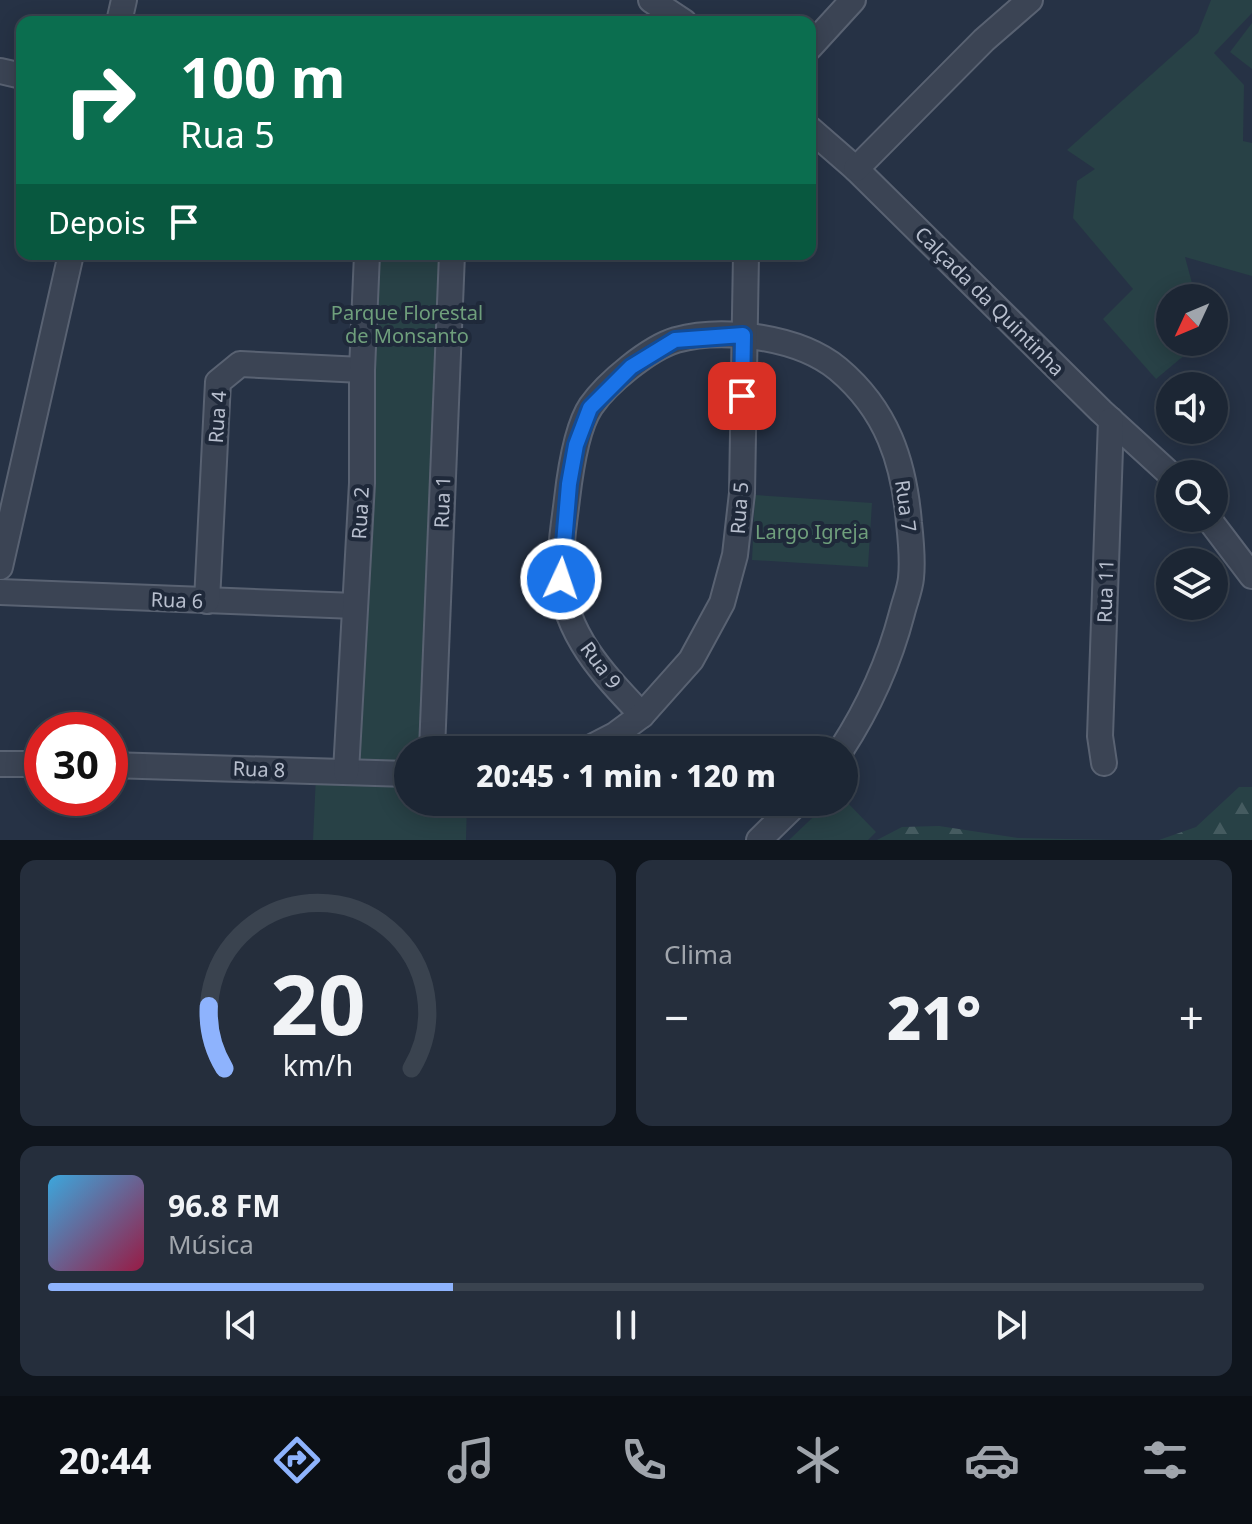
<!DOCTYPE html>
<html lang="pt">
<meta charset="utf-8">
<style>
body{margin:0;font-family:"Noto Sans",sans-serif;background:#252e3c;color:#f1f3f6;height:100vh;display:flex;flex-direction:column;font-size:30px;white-space:nowrap}
*{box-sizing:border-box;margin:0}
p{font-size:26px;color:#a0a5ac}
.icon{flex:none;width:44px;height:44px;fill:none;stroke:currentColor;stroke-width:2;stroke-linecap:round;stroke-linejoin:round}
.map{position:relative;height:840px;overflow:hidden}
.details{display:flex;flex-direction:column;gap:20px;padding:20px;background:#0f151d;flex:1}
.details>*{flex:none}
.banner{position:absolute;left:16px;top:16px;width:800px;height:244px;border-radius:16px;box-shadow:0 4px 20px #0003,0 0 0 2px #3a434f;background:#0b6e4f;color:#fff;overflow:hidden}
.needle{width:52px;rotate:226deg}
.controls{position:absolute;left:1156px;top:284px;display:grid;gap:16px}
.controls a{display:grid;place-items:center;width:72px;height:72px;border-radius:50%;background:#1c2634;box-shadow:0 4px 20px #0003,0 0 0 2px #3a434f;font-size:40px}
.speed{position:absolute;left:24px;top:712px;display:flex;gap:16px;font-size:40px;font-weight:700;text-align:center}
.speed>*{display:grid;place-content:center;width:104px;height:104px;border-radius:50%;background:#1c2634;box-shadow:0 4px 20px #0003,0 0 0 2px #3a434f;line-height:1}
.speed .limit{border:12px solid #d22;background:#fff;color:#111}
.pin{position:absolute;display:grid;place-items:center;width:68px;height:68px;color:#fff;margin:-34px;border-radius:16px;box-shadow:0 4px 12px #0006}
.me{position:absolute;width:88px;margin:-44px;rotate:3deg;stroke-linejoin:round;filter:drop-shadow(0 0 6px #0008)}
.turn{display:flex;align-items:center;gap:28px;height:168px;padding:0 32px;font-size:36px}
.turn .icon{width:104px;height:104px;stroke-width:2.5}
.turn b{display:block;font-size:56px;line-height:68px}
.then{display:flex;align-items:center;height:76px;padding:0 32px;background:#0003;gap:16px;font-size:30px}
.big{font-size:60px;font-weight:800;line-height:1.1}
.details .widget{flex:1;display:flex;flex-direction:column;justify-content:center;gap:12px;min-width:0;padding:0 28px;border-radius:16px;background:#252e3c}
.details .dial{align-items:center;gap:0}
.dial svg{height:208px;overflow:visible;fill:none;stroke:#3a434f;stroke-width:7;stroke-linecap:round;text-anchor:middle}
.dial text{fill:#f1f3f6;stroke:none}
.song{display:flex;align-items:center;gap:24px}
.cover{width:96px;height:96px;border-radius:12px;background:linear-gradient(135deg,hsl(200 70% 55%),hsl(340 70% 35%))}
.played{height:8px;border-radius:4px;background:linear-gradient(90deg,#8eb3fd 35%,#3a434f 35%)}
.keys{display:flex;justify-content:space-around;direction:ltr}
.heat{display:flex;justify-content:space-between;align-items:center;font-size:44px;direction:ltr}
.details .tiles{flex:1;display:grid;gap:20px;grid-template-columns:1fr 1fr}
.widget:last-child{grid-column:span 2}
.trip{position:absolute;left:394px;top:736px;width:464px;height:80px;border-radius:40px;background:#1c2634;box-shadow:0 4px 20px #0003,0 0 0 2px #3a434f;font-weight:800;line-height:80px;text-align:center}
.menu{display:flex;height:128px;justify-content:space-around;align-items:center;background:#0b0f15;color:#a0a5ac}
.menu .icon{width:56px;height:56px}
.menu .active{color:#8eb3fd}
.menu b{font-size:36px;color:#f1f3f6}
.map>svg:first-child{display:block}
</style>
<div class="map">
<svg width="1252" height="840" viewBox="0 0 1252 840">
<defs>
<pattern id="forest-firs" width="22" height="20" patternUnits="userSpaceOnUse" patternTransform="scale(2)"><rect width="22" height="20" fill="#284146"/><path d="M5 1l3.5 6h-7zM16 11l3.5 6h-7z" fill="#455b60"/></pattern>
</defs>
<rect width="100%" height="100%" fill="#263245"/>
<g fill="#284146">
<polygon points="1211,0 1252,0 1252,13 1214,53 1244,85 1243,141 1252,143 1252,276 1185,257 1196,298 1170,298 1170,342 1208,342 1210,349 1193,348 1156,379 1103,319 1133,289 1073,218 1077,181 1095,169 1067,150 1198,33"/>
<polygon points="1252,23 1252,69 1230,52"/>
<polygon points="365,254 454,254 437,750 408,750 408,802 467,802 466,840 313,840 316,775 350,774"/>
<polygon points="755,495 872,503 868,567 752,560"/>
<polygon points="844,799 876,832 868,840 789,840 829,802 844,802"/>
</g>
<g fill="url(#forest-firs)">
<polygon points="1239,787 1252,787 1252,840 1159,840 1196,827"/>
<polygon points="939,826 1018,838 1113,840 877,840 902,827"/>
</g>
<g fill="none" stroke-linecap="round" stroke-linejoin="round">
<defs>
<g id="minor">
<polyline points="651,0 684,22"/>
<polyline points="119,22 124,0"/>
<polyline points="810,47 853,0"/>
<polyline points="0,71 22,76"/>
<polyline points="810,129 856,169 1101,411 1170,474"/>
<polyline points="856,169 984,40 1030,0"/>
<polyline points="1208,518 1252,576"/>
<polyline points="0,567 71,254"/>
<polyline points="0,592 355,606"/>
<polyline points="207,601 218,382 240,364 362,370"/>
<path d="M642 715C605 676 565 635 561 578 559 552 564 525 567 499 570 473 576 428 591 406 607 383 649 348 676 340 724 327 799 337 838 369 887 410 904 462 909 523 911 541 913 560 911 578 910 589 905 601 902 613 889 663 869 707 841 750"/>
<polyline points="432,750 452,254"/>
<polyline points="586,750 615,735 642,715 691,660 722,603 735,555 742,493 746,254"/>
<polyline points="1104,763 1100,736 1111,420"/>
<polyline points="0,764 42,764"/>
<polyline points="110,765 408,774"/>
<polyline points="346,772 362,483 362,370 367,254"/>
<polyline points="759,840 798,802"/>
</g>
</defs>
<use href="#minor" stroke="#596272" stroke-width="28"/>
<use href="#minor" stroke="#3b4454" stroke-width="24"/>
</g>
<g fill="none" stroke-linecap="round" stroke-linejoin="round">
<defs>
<polyline id="route" points="561,579 569,484 576,445 590,408 631,367 675,340 743,335 742,396"/>
</defs>
<use href="#route" stroke="#114b97" stroke-width="20"/>
<use href="#route" stroke="#1a73e8" stroke-width="14"/>
</g>
<g text-anchor="middle" dominant-baseline="central" stroke-width="8" stroke-linejoin="round" paint-order="stroke">
<g font-size="20" fill="#b8bfce" stroke="#1f293a">
<text transform="translate(990 301) rotate(45)">Calçada da Quintinha</text>
<text transform="translate(217 417) rotate(-86)">Rua 4</text>
<text transform="translate(442 502) rotate(-88)">Rua 1</text>
<text transform="translate(906 506) rotate(82)">Rua 7</text>
<text transform="translate(739 508) rotate(-86)">Rua 5</text>
<text transform="translate(360 513) rotate(-87)">Rua 2</text>
<text transform="translate(1105 591) rotate(-88)">Rua 11</text>
<text transform="translate(177 600) rotate(2)">Rua 6</text>
<text transform="translate(601 665) rotate(53)">Rua 9</text>
<text transform="translate(259 769) rotate(2)">Rua 8</text>
</g>
<g font-size="20" fill="#6f9f7c" stroke="#1f293a">
<text x="407" y="312">Parque Florestal<tspan x="407" dy="23">de Monsanto</tspan></text>
<text x="812" y="531">Largo Igreja</text>
</g>
</g>
</svg>
<div class="controls">
<a><svg class="needle" viewBox="-14 -14 28 28"><path d="M0-13l5 13h-10z" fill="#e53935"/><path d="M0 13l5-13h-10z" fill="#a0a5ac"/></svg></a>
<a><svg class="icon" aria-label="sound" viewBox="0 0 24 24"><path d="M4 9h4l5-4v14l-5-4H4zM17 9q2 3 0 6"/></svg></a>
<a><svg class="icon" aria-label="search" viewBox="0 0 24 24"><circle cx="10" cy="10" r="6"/><path d="M15 15l6 6"/></svg></a>
<a><svg class="icon" aria-label="layers" viewBox="0 0 24 24"><path d="M12 4l9 5-9 5-9-5zM3 14l9 5 9-5"/></svg></a>
</div>
<div class="speed"><div class="limit">30</div></div>
<div class="pin" style="left:742px;top:396px;background:#d93025"><svg class="icon" aria-label="arrive" viewBox="0 0 24 24"><path d="M6 21V4h12l-3 4 3 4H6"/></svg></div>
<svg class="me" style="left:561px;top:579px" viewBox="-20 -20 40 40"><circle r="17" fill="#1a73e8" stroke="#fff" stroke-width="3"/><path d="M0-11L8 9 0 5-8 9z" fill="#fff"/></svg>
<div class="trip">20:45 · 1 min · 120 m</div>
<div class="banner">
<div class="turn"><svg class="icon" aria-label="right" viewBox="0 0 24 24"><path d="M7 20v-9h11M14 6l5 5-5 5"/></svg><div><b>100 m</b>Rua 5</div></div>
<div class="then">Depois<svg class="icon" aria-label="arrive" viewBox="0 0 24 24"><path d="M6 21V4h12l-3 4 3 4H6"/></svg></div>
</div>
</div>
<section class="details">
<div class="tiles">
<div class="widget dial"><svg viewBox="0 0 100 80">
<path d="M14 69A42 42 0 1 1 86 69"/>
<path d="M14 69A42 42 0 0 1 8 45" stroke="#8eb3fd"/>
<text x="50" y="56" font-size="32" font-weight="700">20</text>
<text x="50" y="72" font-size="11">km/h</text>
</svg></div>
<div class="widget"><p>Clima</p>
<div class="heat"><a>−</a><b class="big">21°</b><a>+</a></div>
</div>
<div class="widget">
<div class="song"><i class="cover"></i><div><b>96.8 FM</b><p>Música</p></div></div>
<div class="played"></div>
<div class="keys"><svg class="icon" aria-label="previous" viewBox="0 0 24 24"><path d="M18 5L8 12l10 7zM5 5v14"/></svg><svg class="icon" aria-label="pause" viewBox="0 0 24 24"><path d="M8 5v14M16 5v14"/></svg><svg class="icon" aria-label="next" viewBox="0 0 24 24"><path d="M6 5l10 7-10 7zM19 5v14"/></svg></div>
</div>
</div>
</section>
<nav class="menu">
<b>20:44</b>
<svg class="icon active" aria-label="directions" viewBox="0 0 24 24"><path d="M12 3l9 9-9 9-9-9zM9 14v-3h6M13 9l2 2-2 2"/></svg>
<svg class="icon" aria-label="music" viewBox="0 0 24 24"><path d="M9 18V5l10-2v13"/><circle cx="6" cy="18" r="3"/><circle cx="16" cy="16" r="3"/></svg>
<svg class="icon" aria-label="phone" viewBox="0 0 24 24"><path d="M5 4h4l2 5-3 2q2 4 5 5l2-3 5 2v4C11 20 4 13 5 4z"/></svg>
<svg class="icon" aria-label="climate" viewBox="0 0 24 24"><path d="M12 3v18M4 7l16 10M4 17L20 7"/></svg>
<svg class="icon" aria-label="car" viewBox="0 0 24 24"><path d="M5 17H2v-5l4-1 3-4h7l3 4 3 1v5h-3M9 17h6M6 11h13"/><circle cx="7" cy="17" r="2"/><circle cx="17" cy="17" r="2"/></svg>
<svg class="icon" aria-label="filters" viewBox="0 0 24 24"><path d="M4 7h16M4 17h16"/><circle cx="9" cy="7" r="2"/><circle cx="15" cy="17" r="2"/></svg>
</nav>
